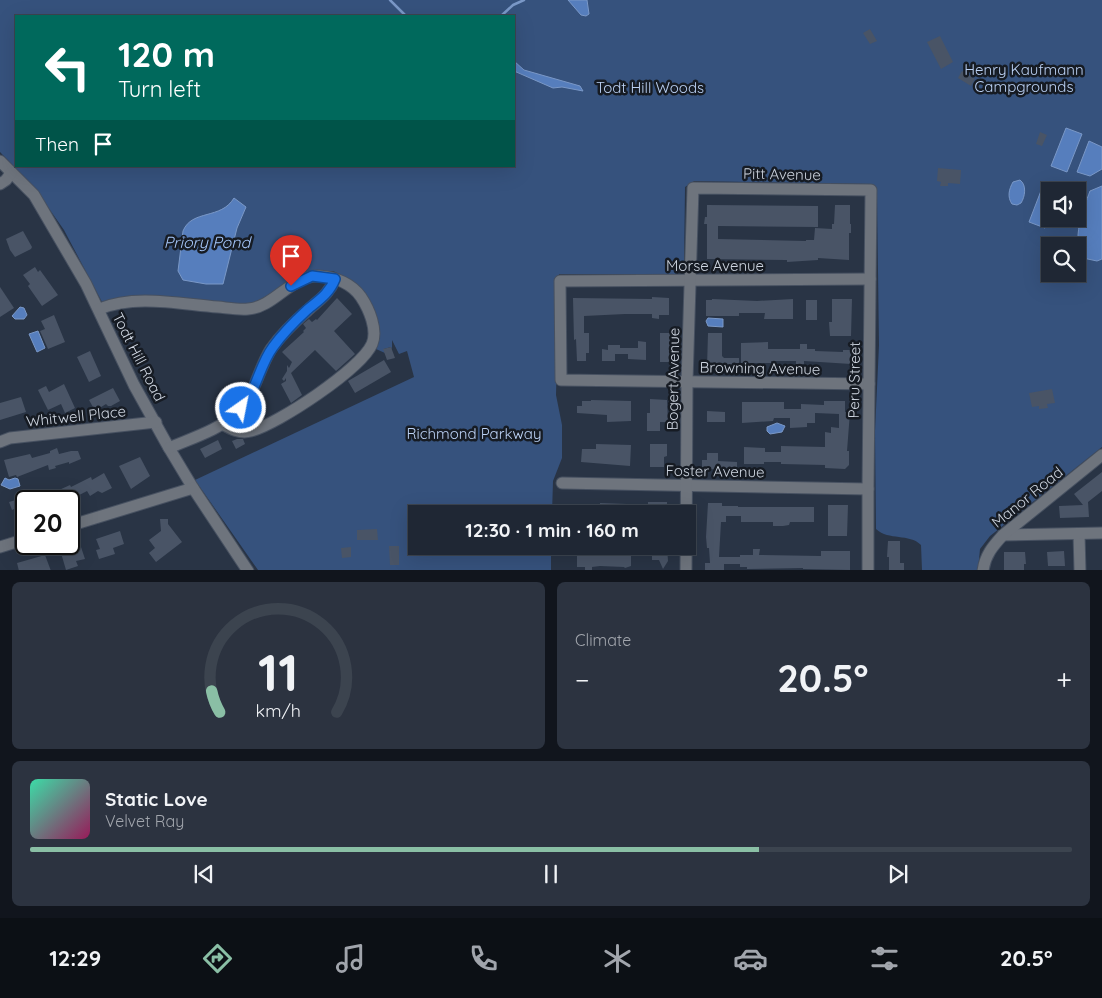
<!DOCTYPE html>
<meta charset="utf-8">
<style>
body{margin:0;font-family:Quicksand,sans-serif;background:#2c3340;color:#f1f3f6;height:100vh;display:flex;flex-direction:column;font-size:19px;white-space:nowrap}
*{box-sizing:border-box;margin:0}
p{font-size:16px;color:#a1a5ac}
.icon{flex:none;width:28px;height:28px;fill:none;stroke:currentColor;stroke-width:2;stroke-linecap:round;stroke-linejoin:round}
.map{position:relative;height:570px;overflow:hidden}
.drawer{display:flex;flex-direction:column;gap:12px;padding:12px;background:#11151d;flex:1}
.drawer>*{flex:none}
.guide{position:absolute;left:15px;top:15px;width:500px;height:152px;border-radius:0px;box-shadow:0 5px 20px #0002,0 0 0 1px #3c444f;background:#00695c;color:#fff;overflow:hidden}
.fabs{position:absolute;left:1041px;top:182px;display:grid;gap:10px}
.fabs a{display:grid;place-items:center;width:45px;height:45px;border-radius:0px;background:#1f2734;box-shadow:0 5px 20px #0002,0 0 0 1px #3c444f;font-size:25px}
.speed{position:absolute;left:15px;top:490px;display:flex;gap:10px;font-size:25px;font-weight:700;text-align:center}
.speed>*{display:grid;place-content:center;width:65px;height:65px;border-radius:50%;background:#1f2734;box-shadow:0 5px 20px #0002,0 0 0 1px #3c444f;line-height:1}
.speed .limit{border:2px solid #111;border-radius:8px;background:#fff;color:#111}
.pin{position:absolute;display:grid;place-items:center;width:42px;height:42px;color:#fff;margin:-51px -21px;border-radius:50% 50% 50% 0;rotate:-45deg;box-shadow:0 0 5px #0007}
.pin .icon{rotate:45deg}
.me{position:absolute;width:55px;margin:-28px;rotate:33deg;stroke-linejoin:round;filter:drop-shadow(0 0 4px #0008)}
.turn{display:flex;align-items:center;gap:18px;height:105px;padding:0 20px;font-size:22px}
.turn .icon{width:65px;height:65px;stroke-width:2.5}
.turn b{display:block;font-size:35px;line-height:42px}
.then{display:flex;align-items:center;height:48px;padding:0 20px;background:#0003;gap:10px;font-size:19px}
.big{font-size:38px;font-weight:700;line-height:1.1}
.drawer .widget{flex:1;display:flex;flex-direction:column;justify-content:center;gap:8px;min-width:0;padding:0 18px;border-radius:8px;background:#2c3340}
.drawer .dial{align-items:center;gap:0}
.dial svg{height:130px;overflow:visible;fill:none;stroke:#3c444f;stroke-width:7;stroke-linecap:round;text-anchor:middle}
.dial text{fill:#f1f3f6;stroke:none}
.song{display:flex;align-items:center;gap:15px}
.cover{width:60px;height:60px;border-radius:8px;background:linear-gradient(135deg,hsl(160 70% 55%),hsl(330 70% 35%))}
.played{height:5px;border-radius:2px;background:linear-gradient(90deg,#8abfa5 70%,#3c444f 70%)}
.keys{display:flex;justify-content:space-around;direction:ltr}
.heat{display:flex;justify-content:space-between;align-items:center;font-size:28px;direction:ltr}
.drawer .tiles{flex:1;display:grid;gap:12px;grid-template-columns:1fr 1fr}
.widget:last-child{grid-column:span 2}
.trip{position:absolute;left:408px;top:505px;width:288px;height:50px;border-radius:0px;background:#1f2734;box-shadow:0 5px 20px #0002,0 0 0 1px #3c444f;font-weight:700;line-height:50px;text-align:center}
.tabs{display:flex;height:80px;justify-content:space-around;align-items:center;background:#0c1015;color:#a1a5ac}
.tabs .icon{width:35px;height:35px}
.tabs .on{color:#8abfa5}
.tabs b{font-size:22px;color:#f1f3f6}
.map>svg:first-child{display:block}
</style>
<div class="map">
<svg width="1102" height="571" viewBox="0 0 1102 571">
<rect width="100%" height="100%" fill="#293445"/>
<path fill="#36527d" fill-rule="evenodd" d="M0 0H1102V447L990 536 980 549 978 570H922L921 545C909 533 889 541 876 529L875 431 879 345 877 198 875 189 870 184 694 181 685 187 684 265 676 274H559L556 395 562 425V458L553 481 552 514H416V546H551V570H258L195 480 414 377 407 351 399 354 392 340V350L391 347 384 349 385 353 376 349 377 338 349 279 333 271H315L304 274 255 305 102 302 64 230 36 190 0 152ZM16 16H514V166H16ZM1050 191H1078V219H1050ZM1050 246H1078V274H1050Z"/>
<g fill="#567ebd" stroke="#7a98c7">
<polygon points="568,0 587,0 589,14 586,16 581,15"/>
<polygon points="514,61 524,70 580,86 583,91 562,87 553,88 514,71"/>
<polygon points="1066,128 1082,134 1067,172 1051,166"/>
<polygon points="1089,141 1102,147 1102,169 1090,176 1077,172"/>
<path d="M1020 180C1027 185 1025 197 1021 203L1017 205 1012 204C1007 197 1009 189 1013 182Z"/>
<polygon points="1044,183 1060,189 1059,191 1050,191 1050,214 1045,228 1029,222"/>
<path d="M1102 186V259L1097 261 1083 258C1071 240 1083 210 1090 191Z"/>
<path d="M234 198 246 207 237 228 223 284H206L183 280 178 271 183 231C192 209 221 220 234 198Z"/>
<polygon points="20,307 24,308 27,315 24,319 15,319 12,316"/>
<polygon points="708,318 723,319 723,327 708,326 706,321"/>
<polygon points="38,331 45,348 37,352 29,334"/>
<polygon points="777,423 785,426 782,432 770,434 767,431 767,427"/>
<polygon points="5,478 9,480 15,478 18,479 20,486 10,489 1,485"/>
</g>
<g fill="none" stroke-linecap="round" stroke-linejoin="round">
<g stroke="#7a98c7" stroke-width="2.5">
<polyline points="390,0 406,16"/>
<polyline points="501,16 513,5 524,0"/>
</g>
</g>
<g fill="#495466">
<polygon points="870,29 877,41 870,44 863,33"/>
<polygon points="940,36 953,62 941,69 927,42"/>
<polygon points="962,71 975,79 971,86 958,78"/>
<polygon points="1040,132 1047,135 1042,146 1036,144"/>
<polygon points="938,168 961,170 960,184 948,183 948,186 940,186 941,182 937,181"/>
<polygon points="707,205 818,206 818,227 718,226 718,239 806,241 806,240 814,240 815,228 832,229 832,224 834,224 835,205 850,205 850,224 851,224 851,233 849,233 849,260 818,258 818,260 787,262 787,260 707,259 707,224 704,224 705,217 707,217"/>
<polygon points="23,231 32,247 31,249 15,257 10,250 6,239"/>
<polygon points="35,267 38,272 40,270 58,295 42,306 28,286 30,284 23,275"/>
<polygon points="0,287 14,308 0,317"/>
<polygon points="652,297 669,298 669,315 659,315 659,319 652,318 652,314 625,314 584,316 584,333 589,333 589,353 586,353 586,361 577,361 576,339 574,340 573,298 652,299"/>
<polygon points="337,298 352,314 334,331 355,354 336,371 315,350 291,373 302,395 291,403 281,384 286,381 286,378 284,381 282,379 287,371 287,365 289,368 292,362 282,352 304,332 303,331 306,328 303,324 309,319 312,322 316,319 317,320"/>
<polygon points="712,299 757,301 793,299 793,319 764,319 765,313 739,313 739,316 706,316 706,300 712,300"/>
<polygon points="832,299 852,299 851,336 830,336 829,322 832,322"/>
<rect x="806" y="300" width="11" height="20"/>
<polygon points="54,315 65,342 48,349 40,331 45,329 41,321"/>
<polygon points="660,333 670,333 669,362 660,362"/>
<polygon points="708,333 722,333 722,356 724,358 739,358 739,367 707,367"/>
<polygon points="638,341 646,342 646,360 628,359 628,354 615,354 615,361 602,361 602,349 608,350 608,345 620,345 620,348 638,348"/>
<polygon points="768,342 768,349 800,349 800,344 807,344 807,349 815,349 815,351 843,352 843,350 851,350 851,364 804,361 804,364 796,364 796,361 771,361 771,363 741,363 741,343"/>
<polygon points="391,347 395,358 387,360 383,349"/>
<polygon points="90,351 101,376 89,382 77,357"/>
<polygon points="384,360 391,372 355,393 348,381"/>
<polygon points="64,384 75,408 65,413 61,404 48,410 38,390 46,386 49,392"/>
<polygon points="113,388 120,401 111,406 108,406 106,404 98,409 97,407 94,409 89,400"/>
<polygon points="1052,389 1055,403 1047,404 1048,408 1039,409 1039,406 1032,407 1029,393"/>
<polygon points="21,397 26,412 0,420 0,403"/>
<polygon points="650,399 667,400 668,422 660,422 660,431 647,431 647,413 650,413"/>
<polygon points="591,400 631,401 631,421 607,422 607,415 577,413 577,406 582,406 582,401 591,401"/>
<polygon points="824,401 845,401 845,412 850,412 847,451 849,451 849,465 845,469 825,468 825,465 781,464 781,462 764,462 764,464 744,464 744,447 765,448 765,452 781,452 781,446 825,447 825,432 831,433 831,427 839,428 839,414 815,413 815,423 807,423 807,427 790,428 790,418 774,418 773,421 742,423 742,402 784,402 784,409 801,409 801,404 824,405"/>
<polygon points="707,411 725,412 725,422 707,422"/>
<polygon points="237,439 243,439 245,444 236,449 232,441"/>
<polygon points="218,440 222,449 205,458 200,449"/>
<polygon points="596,444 631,445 630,466 581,462 582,449 596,449"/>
<polygon points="650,444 667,444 667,456 664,457 664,467 650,467"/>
<polygon points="57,448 59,454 71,451 78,451 81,459 69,464 69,462 55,466 56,468 49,470 48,465 17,477 16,475 9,477 4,460 30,454 32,458 50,453 50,451"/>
<polygon points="707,453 718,453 718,461 737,462 737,470 702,469 702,460 707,460"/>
<polygon points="140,457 150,476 131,489 119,466"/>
<polygon points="1102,472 1102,491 1088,502 1089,517 1060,518 1059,506 1083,505 1074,494"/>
<polygon points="104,473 112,488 102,493 98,491 90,496 87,491 68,501 52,501 48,495 70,485 71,487 91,477 92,480"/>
<polygon points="26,497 26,518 18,521 14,509 12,510 9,502"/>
<rect x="648" y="502" width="19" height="12"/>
<polygon points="600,503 627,504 627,506 633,506 633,514 572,513 572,505 574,504 600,505"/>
<polygon points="708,503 722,503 722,506 738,506 738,507 814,507 814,522 790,522 789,525 783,526 773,526 773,522 741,522 741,516 726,516 726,522 721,522 719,557 740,557 740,555 753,555 753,549 760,549 759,555 821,556 821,551 850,551 850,570 803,569 803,568 747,569 747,567 740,567 740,564 724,564 724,570 705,571 705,563 710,563 709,548 707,548 706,537"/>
<polygon points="828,505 848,505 847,536 828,536"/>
<polygon points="160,519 168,519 168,524 182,542 156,562 149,553 155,548 149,540 161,531"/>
<polygon points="377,529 378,540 357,540 357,530"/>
<polygon points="120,531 124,544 113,548 115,554 99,559 96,550 100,549 96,539"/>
<polygon points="888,541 900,541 900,563 904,563 904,571 889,571 889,557 887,557"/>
<polygon points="80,544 85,559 76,561 78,566 66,570 61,553 67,551 69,547"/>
<polygon points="389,546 399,546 399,565 390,565"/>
<polygon points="351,547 351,557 342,558 341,548"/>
<polygon points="652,547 667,547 668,561 663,569 659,560 652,560"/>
<polygon points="608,548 617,548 616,552 627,548 631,549 631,566 625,568 624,567 600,566 592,567 592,570 585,570 585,567 577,567 577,552 608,552"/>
<polygon points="1064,551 1065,566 1048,566 1047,552"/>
<polygon points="1004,552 1025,552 1026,564 1024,564 1024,571 1004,571"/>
<polygon points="45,555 51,571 19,571 17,563"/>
</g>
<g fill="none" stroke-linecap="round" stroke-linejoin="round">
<defs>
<g id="minor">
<polyline points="0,161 34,195 86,284 134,385 169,448 193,488 248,571"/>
<polyline points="0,184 6,180 11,173"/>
<path d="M99 309C136 294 179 304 218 307 228 308 239 310 248 309 275 307 291 275 319 276 336 277 352 284 361 297 369 309 378 330 372 344 361 369 278 424 251 431 240 434 231 429 222 424"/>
<polyline points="869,384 561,380 560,281 870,279"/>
<polyline points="0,442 10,438 156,422"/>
<path d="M169 448C192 438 219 430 237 413 255 395 258 370 271 349 281 335 294 322 308 310 319 300 329 294 335 279"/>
<polyline points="562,483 868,489"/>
<polyline points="69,526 193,488"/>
<polyline points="1079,534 1080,571"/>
<polyline points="1003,535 1102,533"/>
<polyline points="0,547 26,539"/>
<polyline points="686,571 687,382 693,188 871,190 868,489 868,571"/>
<path d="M983 571C985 555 993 546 1003 535L1102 455"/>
</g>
</defs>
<use href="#minor" stroke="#475161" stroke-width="13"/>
<use href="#minor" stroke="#6e747d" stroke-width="11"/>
</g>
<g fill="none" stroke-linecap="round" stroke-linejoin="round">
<defs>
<path id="route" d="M241 408C257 390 259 366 273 347 283 333 295 321 307 310 319 300 329 294 335 279L312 276 291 286"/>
</defs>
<use href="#route" stroke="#114b97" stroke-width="12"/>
<use href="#route" stroke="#1a73e8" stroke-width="9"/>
</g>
<g text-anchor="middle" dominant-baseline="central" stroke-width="5" stroke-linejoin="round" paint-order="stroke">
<g font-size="15" fill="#bbd1f4" stroke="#161b23">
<text x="1024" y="69">Henry Kaufmann<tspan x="1024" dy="17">Campgrounds</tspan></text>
<text x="650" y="87">Todt Hill Woods</text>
<text x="474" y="433">Richmond Parkway</text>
</g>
<g font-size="15" fill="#cdd4df" stroke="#161b23">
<text transform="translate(782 174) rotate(1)">Pitt Avenue</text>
<text x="715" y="265">Morse Avenue</text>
<text transform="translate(139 357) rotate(63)">Todt Hill Road</text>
<text transform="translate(760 368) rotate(1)">Browning Avenue</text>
<text transform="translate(673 379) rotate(-89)">Bogert Avenue</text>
<text transform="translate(854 380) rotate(-89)">Peru Street</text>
<text transform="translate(76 416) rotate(-6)">Whitwell Place</text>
<text transform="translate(715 471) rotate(1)">Foster Avenue</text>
<text transform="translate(1027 497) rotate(-39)">Manor Road</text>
</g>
<g font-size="16" font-style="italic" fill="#a6c7fb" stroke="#161b23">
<text x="207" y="242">Priory Pond</text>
</g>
</g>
</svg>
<div class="fabs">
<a><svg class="icon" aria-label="sound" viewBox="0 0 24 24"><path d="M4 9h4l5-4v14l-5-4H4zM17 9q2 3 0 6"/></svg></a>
<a><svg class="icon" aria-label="search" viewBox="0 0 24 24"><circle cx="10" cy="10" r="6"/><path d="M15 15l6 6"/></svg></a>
</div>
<div class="speed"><div class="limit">20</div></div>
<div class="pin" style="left:291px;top:286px;background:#d93025"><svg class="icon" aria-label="arrive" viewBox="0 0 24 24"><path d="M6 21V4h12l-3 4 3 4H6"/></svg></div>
<svg class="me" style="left:241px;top:408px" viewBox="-20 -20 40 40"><circle r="17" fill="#1a73e8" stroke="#fff" stroke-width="3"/><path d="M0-11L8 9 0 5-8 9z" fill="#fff"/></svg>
<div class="trip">12:30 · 1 min · 160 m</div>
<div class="guide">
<div class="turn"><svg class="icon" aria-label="left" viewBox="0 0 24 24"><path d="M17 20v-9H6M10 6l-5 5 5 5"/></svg><div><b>120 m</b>Turn left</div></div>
<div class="then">Then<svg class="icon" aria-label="arrive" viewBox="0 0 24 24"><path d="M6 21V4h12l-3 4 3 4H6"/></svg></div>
</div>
</div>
<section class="drawer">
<div class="tiles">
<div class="widget dial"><svg viewBox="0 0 100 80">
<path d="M14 69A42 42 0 1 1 86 69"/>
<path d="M14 69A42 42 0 0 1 9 56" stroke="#8abfa5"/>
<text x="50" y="56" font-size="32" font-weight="700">11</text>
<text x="50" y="72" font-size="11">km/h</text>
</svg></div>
<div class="widget"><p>Climate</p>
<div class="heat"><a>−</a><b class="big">20.5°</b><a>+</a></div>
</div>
<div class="widget">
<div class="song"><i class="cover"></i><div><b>Static Love</b><p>Velvet Ray</p></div></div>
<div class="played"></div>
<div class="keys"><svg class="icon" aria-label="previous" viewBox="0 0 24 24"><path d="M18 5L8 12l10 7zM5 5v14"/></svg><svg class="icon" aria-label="pause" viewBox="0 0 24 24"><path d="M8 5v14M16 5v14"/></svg><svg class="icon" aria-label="next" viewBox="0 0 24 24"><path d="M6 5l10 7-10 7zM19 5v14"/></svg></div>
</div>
</div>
</section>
<nav class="tabs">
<b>12:29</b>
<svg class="icon on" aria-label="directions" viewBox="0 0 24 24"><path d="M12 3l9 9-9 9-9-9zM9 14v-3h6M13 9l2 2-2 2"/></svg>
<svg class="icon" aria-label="music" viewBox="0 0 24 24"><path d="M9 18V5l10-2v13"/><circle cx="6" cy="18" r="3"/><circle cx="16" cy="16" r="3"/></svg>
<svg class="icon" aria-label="phone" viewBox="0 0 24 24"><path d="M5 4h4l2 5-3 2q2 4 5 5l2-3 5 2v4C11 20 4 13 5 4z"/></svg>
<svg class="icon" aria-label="climate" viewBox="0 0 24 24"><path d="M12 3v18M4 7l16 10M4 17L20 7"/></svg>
<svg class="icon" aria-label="car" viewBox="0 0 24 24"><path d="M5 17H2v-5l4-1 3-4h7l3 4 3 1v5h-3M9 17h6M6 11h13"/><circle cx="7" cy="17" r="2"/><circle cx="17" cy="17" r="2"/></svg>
<svg class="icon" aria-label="filters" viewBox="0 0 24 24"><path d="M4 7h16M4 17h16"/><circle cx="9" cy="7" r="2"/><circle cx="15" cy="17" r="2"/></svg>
<b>20.5°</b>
</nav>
